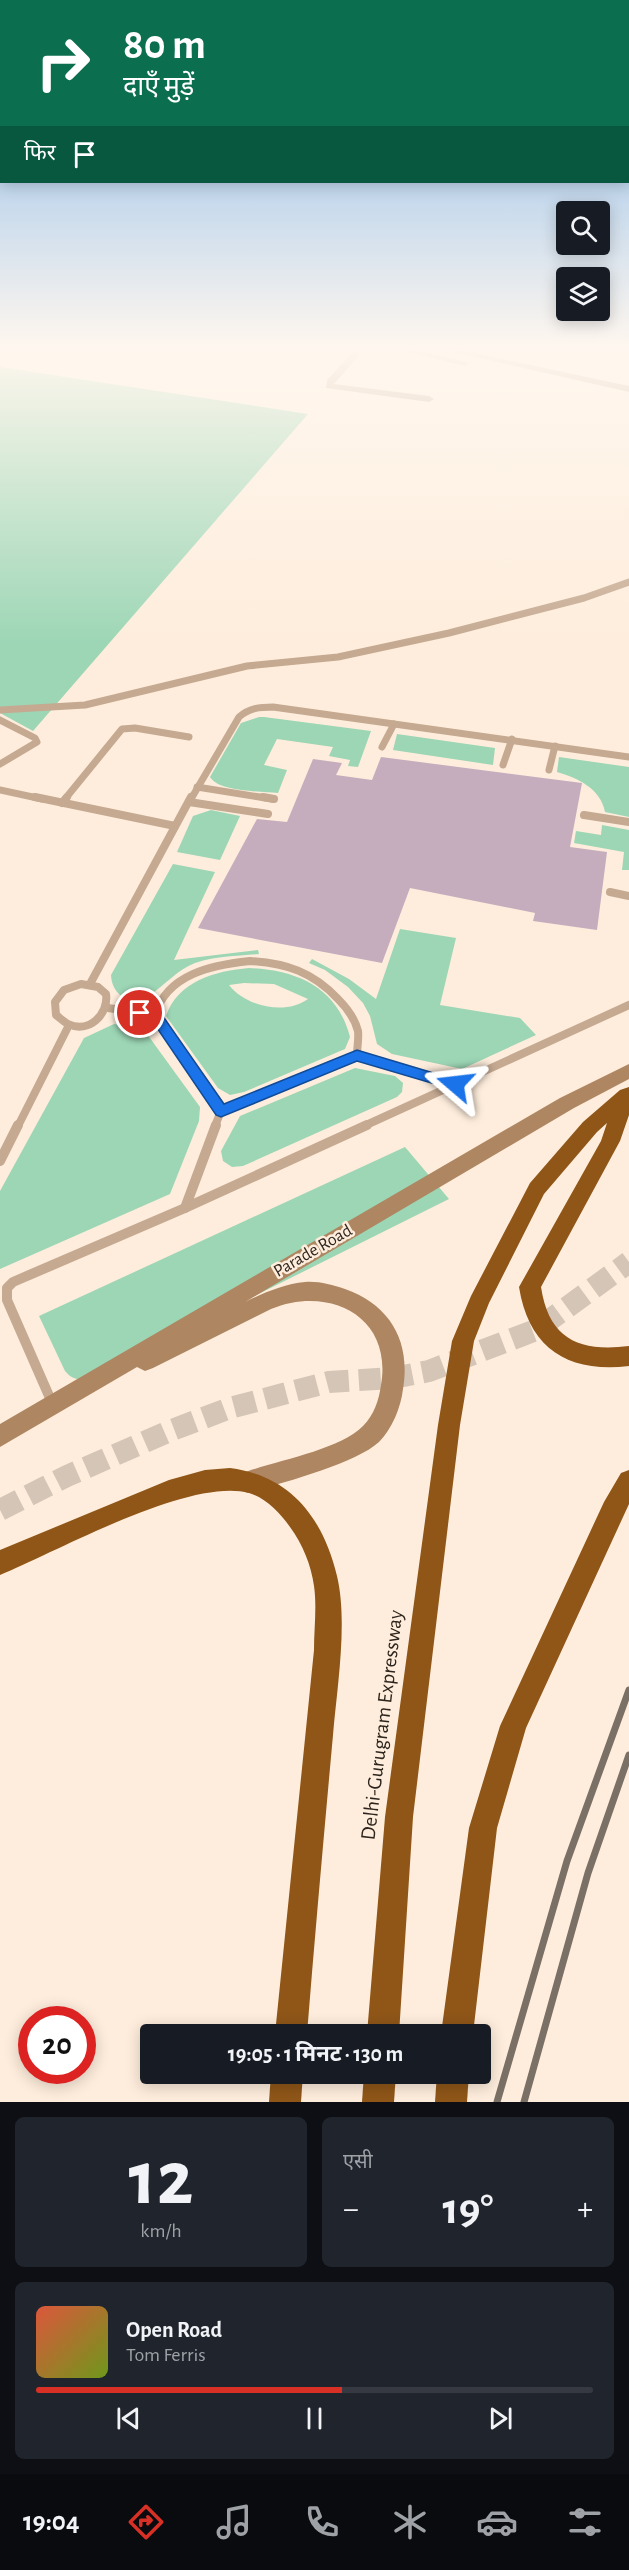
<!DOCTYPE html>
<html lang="hi">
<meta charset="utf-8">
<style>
body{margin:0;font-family:"Alegreya Sans","Noto Sans Devanagari",sans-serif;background:#20242c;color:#f1f3f6;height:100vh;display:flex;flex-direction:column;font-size:22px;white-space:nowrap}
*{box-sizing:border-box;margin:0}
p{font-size:20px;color:#9ea1a6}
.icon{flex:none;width:33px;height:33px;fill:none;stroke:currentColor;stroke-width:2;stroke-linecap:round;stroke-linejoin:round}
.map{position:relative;height:2102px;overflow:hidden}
.side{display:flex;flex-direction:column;gap:15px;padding:15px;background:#0d0f14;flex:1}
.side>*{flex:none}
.guide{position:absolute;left:0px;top:0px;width:630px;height:183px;box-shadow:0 3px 15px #0003;background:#0b6e4f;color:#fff;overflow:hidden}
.tools{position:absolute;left:556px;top:201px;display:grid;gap:12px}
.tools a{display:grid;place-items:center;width:54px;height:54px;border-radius:6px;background:#171b24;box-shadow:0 3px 15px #0003;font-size:30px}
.speed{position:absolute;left:18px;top:2006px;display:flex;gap:12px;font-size:30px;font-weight:700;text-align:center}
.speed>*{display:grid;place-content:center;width:78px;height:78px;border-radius:50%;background:#171b24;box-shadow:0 3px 15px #0003;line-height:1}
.speed .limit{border:9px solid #d22;background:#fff;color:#111}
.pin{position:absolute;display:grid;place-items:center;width:51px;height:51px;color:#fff;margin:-26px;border:3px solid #fff;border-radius:50%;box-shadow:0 2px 6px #0007}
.me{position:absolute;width:66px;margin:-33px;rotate:287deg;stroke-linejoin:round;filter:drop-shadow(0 0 4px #0008)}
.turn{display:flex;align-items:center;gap:21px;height:126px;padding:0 24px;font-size:27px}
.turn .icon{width:78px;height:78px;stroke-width:2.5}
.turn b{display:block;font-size:42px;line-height:51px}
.then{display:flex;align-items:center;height:57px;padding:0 24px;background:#0003;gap:12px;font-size:22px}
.big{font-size:45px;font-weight:700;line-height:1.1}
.side .widget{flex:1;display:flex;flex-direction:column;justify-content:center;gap:9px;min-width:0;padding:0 21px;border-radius:9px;background:#20242c}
.side .dial{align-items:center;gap:0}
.dial b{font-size:78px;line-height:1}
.song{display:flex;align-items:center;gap:18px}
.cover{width:72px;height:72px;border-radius:9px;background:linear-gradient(135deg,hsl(10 70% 55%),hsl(80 70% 35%))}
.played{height:6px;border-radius:3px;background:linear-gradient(90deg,#d93025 55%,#363941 55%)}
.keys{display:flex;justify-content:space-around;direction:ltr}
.heat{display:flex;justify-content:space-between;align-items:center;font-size:33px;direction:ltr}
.side .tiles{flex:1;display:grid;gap:15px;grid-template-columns:1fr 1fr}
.widget:last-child{grid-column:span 2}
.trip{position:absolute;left:140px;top:2024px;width:351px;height:60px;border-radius:6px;background:#171b24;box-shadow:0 3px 15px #0003;font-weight:700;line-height:60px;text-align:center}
.tab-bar{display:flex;height:96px;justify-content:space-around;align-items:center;background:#090b0e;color:#9ea1a6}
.tab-bar .icon{width:42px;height:42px}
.tab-bar .selected{color:#d93025}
.tab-bar b{font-size:27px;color:#f1f3f6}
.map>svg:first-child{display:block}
</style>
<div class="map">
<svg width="629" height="2102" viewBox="0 0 629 2102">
<rect width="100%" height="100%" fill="#feeddc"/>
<g fill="#9cd6b5" fill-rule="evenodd">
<polygon points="0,367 308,414 33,731 0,713"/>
<path d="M259 717H264L371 731 358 767 348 766 350 760 329 756 333 747 277 739 264 765 287 770 278 793C260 791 219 792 210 777L241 723Z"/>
<polygon points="397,734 495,748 493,765 393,750"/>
<path d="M559 757 629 767V817L605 812C601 789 578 778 557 772Z"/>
<polygon points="211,810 240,816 220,860 177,852 193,816"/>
<polygon points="602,825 629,830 629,870 622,870 624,852 574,843 576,831 601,835"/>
<path d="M173 864 215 872 174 960 258 950 259 954C238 956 215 956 195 963 177 970 165 985 150 995 131 1007 112 996 111 975Z"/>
<polygon points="400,929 456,938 440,1005 520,1018 536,1035 462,1069 392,1054 377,1044 370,1016 363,1003 348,987 325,970 309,963 312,959 349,979 376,999"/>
<path d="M249 968C297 970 337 987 350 1037L345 1049 244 1092 230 1095 218 1088 166 1016C178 981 215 971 249 968ZM244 983 274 984 308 999C285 1016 245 1006 229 985Z"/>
<polygon points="114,1024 131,1027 147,1034 200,1107 199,1121 170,1194 0,1269 0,1191 84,1038"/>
<polygon points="355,1068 395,1076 403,1083 402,1092 397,1097 243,1166 232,1167 223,1161 221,1151 240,1116"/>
<path d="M405 1147 449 1199 92 1377C80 1380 73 1381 65 1371L39 1316Z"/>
</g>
<polygon fill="#c5adbe" points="381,757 582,783 570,847 607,852 597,930 533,921 535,913 410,888 382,963 198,928 257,819 287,822 313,759 342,763 336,775 372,780"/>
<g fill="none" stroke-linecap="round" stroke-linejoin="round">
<polyline stroke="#d4c5b6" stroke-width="22" stroke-dasharray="22 10" stroke-linecap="butt" points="0,1510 67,1476 172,1430 230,1408 329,1382 393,1378 429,1371 536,1330 629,1262"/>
<g stroke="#c5a991" stroke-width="7">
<polyline points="0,710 85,705 247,666 338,657 449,633 584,598 629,582"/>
<polyline points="0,720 35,738 37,742 0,764"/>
<polyline points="382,747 394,724"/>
<polyline points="503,765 512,739"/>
<polyline points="549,770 555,746"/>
<polyline points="197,787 272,799"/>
<polyline points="0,790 42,799"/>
<polyline points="65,799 122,729 135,728 189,737"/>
<path d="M191 799 239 717C249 708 260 707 273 707L629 757"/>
</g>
<g stroke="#c5a991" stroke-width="8">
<polyline points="35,797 175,826"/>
<polyline points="263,797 274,799"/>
<polyline points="189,802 268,814"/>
<polyline points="62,803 67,797"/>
<polyline points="584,815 629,822"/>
<polyline points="610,892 629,896"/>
<path d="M250 961C286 963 313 972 338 999 347 1008 355 1019 358 1031 359 1039 357 1047 357 1055L221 1111 155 1015C167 974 212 965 250 961Z"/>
<path d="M81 984 98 987 106 994C109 1014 89 1034 68 1024 64 1022 60 1018 56 1015L55 1002 64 990Z"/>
<polyline points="90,984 191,797"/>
<polyline points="108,1008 155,1015"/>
<polyline points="357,1055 455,1084"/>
<polyline points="18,1126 69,1025"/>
<polyline points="215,1126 221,1111"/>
<polyline points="364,1126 629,1005"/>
</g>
<g stroke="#c5a991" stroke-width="10">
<polyline points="0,1161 18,1125"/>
<polyline points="185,1208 216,1125"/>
<polyline points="53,1405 7,1300 7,1288 13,1282 185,1208 367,1125"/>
</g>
<g fill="#c5a991" fill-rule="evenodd">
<polygon points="354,351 363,351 334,384 429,396 434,399 429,402 326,388 327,380"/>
<polygon points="404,351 421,351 469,363 465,366"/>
<polygon points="449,351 465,351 629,386 629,392"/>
</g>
<path fill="#af8662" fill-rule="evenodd" d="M629 1064V1079L574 1108 245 1302C263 1293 284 1284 305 1282 319 1281 332 1285 345 1289 390 1305 411 1341 403 1389 401 1407 392 1429 379 1442 355 1464 281 1483 248 1493L240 1490 236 1482 240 1474C273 1461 338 1451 363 1426 374 1415 379 1400 381 1385 393 1316 329 1285 271 1309L153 1368 145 1371 137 1367 0 1447V1424L560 1098Z"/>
<g fill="#8f5618" fill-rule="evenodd">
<path d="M629 1087V1115L620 1141 541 1287C549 1340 580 1352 629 1346V1366C568 1373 529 1349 519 1287L601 1141 607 1123 597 1132 544 1194 489 1303 474 1341 460 1425 413 1817 399 2034H367L385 1817 438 1425 452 1341 471 1296 530 1183 583 1122 620 1090Z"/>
<path d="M230 1468C291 1476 323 1518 337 1576 348 1622 337 1688 333 1735 324 1834 315 1934 307 2034H275L314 1650C314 1629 317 1607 314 1586 311 1565 303 1545 290 1527 280 1513 266 1498 249 1493 190 1477 58 1551 0 1575V1550L169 1480 205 1470Z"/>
<polygon points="629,1470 629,1504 526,1728 497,1828 473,2034 441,2034 469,1828 500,1726 604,1502 621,1473"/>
<polygon points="271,2073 303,2073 301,2102 269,2102"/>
<polygon points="364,2073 396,2073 394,2102 362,2102"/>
<polygon points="437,2073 469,2073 467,2102 435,2102"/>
</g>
<g stroke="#7b7065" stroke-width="7">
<polyline points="497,2102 567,1861 629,1690"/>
<polyline points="524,2102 588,1873 629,1755"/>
</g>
</g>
<linearGradient id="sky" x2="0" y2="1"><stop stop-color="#7bb2e9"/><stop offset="0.54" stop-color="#fff7ef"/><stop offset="1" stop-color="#fff7ef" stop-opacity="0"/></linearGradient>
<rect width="629" height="645" fill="url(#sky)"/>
<polygon fill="#1a73e8" stroke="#114b97" stroke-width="1.5" points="140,1008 160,1012 224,1104 357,1050 460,1081 462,1084 455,1090 357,1061 221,1117 216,1115 151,1019 135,1016 133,1013 135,1009"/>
<g text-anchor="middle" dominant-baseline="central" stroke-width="5" stroke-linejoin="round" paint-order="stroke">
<g font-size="18" fill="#2e261e" stroke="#feeddc">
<text transform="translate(313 1251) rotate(-30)">Parade Road</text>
</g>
<g font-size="21" fill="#2e261e" stroke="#feeddc">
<text transform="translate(382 1725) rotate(-83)">Delhi-Gurugram Expressway</text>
</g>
</g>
</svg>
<div class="tools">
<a><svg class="icon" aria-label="search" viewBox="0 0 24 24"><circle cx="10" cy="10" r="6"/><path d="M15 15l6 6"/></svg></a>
<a><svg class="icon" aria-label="layers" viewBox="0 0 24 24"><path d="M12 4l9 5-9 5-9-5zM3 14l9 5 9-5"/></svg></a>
</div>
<div class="speed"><div class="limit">20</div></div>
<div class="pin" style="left:140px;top:1013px;background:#d93025"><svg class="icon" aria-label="arrive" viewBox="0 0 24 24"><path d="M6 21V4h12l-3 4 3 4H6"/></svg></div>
<svg class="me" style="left:455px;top:1084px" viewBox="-20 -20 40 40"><path d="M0-17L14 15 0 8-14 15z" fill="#1a73e8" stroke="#fff" stroke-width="4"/></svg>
<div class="trip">19:05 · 1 मिनट · 130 m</div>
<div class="guide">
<div class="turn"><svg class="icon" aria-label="right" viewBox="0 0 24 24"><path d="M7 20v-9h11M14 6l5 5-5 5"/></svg><div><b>80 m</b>दाएँ मुड़ें</div></div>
<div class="then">फिर<svg class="icon" aria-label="arrive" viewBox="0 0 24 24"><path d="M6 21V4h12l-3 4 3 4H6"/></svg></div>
</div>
</div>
<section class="side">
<div class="tiles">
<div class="widget dial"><b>12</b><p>km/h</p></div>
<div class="widget"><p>एसी</p>
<div class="heat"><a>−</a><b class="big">19°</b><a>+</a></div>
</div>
<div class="widget">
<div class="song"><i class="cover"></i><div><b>Open Road</b><p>Tom Ferris</p></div></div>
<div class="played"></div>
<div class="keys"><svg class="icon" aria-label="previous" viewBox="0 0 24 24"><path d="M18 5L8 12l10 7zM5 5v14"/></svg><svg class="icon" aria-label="pause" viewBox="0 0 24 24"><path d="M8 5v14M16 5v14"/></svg><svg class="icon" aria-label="next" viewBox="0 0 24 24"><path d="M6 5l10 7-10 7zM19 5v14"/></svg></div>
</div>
</div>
</section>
<nav class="tab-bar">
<b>19:04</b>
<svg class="icon selected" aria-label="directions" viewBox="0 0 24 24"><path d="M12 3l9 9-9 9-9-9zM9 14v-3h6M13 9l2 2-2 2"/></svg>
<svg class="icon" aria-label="music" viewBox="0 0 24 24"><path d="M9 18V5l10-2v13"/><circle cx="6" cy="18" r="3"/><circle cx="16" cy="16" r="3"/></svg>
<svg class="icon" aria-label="phone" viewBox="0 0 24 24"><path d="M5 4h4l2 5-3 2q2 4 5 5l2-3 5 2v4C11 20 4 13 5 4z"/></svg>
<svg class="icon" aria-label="climate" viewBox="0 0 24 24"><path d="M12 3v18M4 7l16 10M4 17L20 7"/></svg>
<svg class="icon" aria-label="car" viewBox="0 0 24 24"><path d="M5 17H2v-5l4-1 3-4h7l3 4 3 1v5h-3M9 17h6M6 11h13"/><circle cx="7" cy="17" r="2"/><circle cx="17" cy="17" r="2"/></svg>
<svg class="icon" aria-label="filters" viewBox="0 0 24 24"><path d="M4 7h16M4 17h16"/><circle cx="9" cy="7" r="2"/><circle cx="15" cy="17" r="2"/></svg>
</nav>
